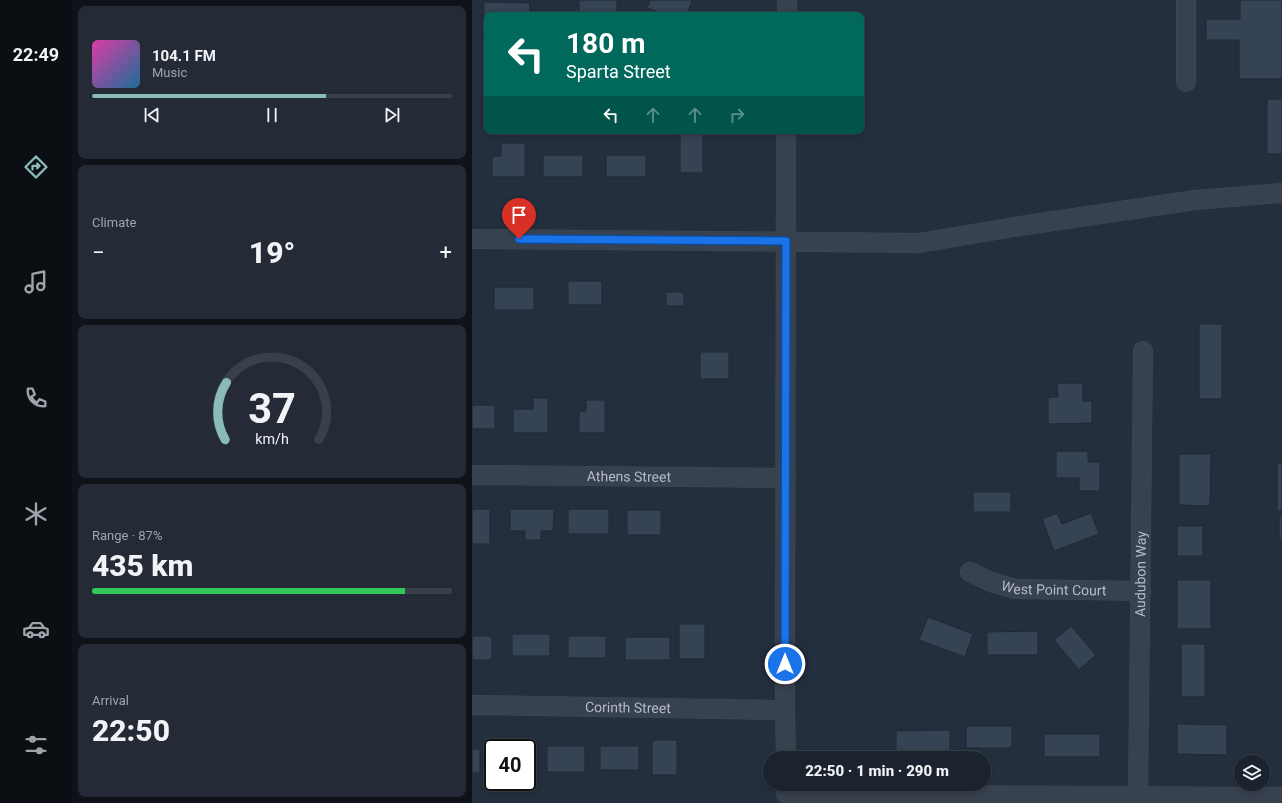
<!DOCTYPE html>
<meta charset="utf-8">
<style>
body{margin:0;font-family:Roboto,sans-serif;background:#242b36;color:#f1f3f6;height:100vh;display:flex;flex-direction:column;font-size:15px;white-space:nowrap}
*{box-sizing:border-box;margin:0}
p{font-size:13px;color:#a0a4aa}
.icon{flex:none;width:22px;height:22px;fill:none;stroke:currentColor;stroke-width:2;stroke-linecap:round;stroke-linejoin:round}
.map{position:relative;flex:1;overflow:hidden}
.side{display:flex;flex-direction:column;gap:6px;padding:6px;background:#0f1319;width:400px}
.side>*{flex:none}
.banner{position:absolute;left:12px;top:12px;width:380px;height:122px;border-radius:8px;box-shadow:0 2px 6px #0003,0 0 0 1px #39404a;background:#00695c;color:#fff;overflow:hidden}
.controls{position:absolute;left:762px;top:755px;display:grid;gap:8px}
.controls a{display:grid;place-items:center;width:36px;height:36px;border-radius:50%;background:#1b232e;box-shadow:0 2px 6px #0003,0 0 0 1px #39404a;font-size:20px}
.speed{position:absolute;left:12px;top:739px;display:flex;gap:8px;font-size:20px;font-weight:700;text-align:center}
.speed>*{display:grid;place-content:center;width:52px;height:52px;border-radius:50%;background:#1b232e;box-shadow:0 2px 6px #0003,0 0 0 1px #39404a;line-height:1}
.speed .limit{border:2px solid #111;border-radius:6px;background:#fff;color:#111}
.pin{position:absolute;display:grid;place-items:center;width:34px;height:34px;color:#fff;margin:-41px -17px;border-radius:50% 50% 50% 0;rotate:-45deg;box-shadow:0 0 4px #0007}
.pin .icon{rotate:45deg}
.me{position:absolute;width:44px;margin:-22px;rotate:0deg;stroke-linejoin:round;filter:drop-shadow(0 0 3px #0008)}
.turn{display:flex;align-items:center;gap:14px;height:84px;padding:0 16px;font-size:18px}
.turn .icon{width:52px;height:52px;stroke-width:2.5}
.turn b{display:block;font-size:28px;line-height:34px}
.lanes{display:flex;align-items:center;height:38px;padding:0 16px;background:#0003;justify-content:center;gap:20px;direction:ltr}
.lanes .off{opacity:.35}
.big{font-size:30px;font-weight:800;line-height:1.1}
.side .tile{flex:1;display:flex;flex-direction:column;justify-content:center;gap:6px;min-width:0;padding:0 14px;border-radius:8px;background:#242b36}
.side .dial{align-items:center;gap:0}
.dial svg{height:104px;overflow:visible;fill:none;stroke:#39404a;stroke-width:7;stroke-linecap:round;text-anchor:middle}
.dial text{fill:#f1f3f6;stroke:none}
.song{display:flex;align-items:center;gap:12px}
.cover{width:48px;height:48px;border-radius:6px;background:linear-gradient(135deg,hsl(320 70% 55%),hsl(200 70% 35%))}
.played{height:4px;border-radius:2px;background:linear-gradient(90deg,#8bbbb9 65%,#39404a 65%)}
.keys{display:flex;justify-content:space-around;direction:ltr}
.heat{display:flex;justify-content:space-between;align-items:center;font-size:22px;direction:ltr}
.charge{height:6px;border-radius:3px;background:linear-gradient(90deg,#34c759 87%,#39404a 0)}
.trip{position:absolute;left:291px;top:751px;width:228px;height:40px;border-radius:20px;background:#1b232e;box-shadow:0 2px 6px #0003,0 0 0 1px #39404a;font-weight:800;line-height:40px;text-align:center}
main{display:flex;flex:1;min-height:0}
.tabs{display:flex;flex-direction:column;width:72px;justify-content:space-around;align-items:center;background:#0b0e12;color:#a0a4aa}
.tabs .icon{width:28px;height:28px}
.tabs .selected{color:#8bbbb9}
.tabs b{font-size:18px;color:#f1f3f6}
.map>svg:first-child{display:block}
</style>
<main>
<nav class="tabs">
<b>22:49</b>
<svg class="icon selected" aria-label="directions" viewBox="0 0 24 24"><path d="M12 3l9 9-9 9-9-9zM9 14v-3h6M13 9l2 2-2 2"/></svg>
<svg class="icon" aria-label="music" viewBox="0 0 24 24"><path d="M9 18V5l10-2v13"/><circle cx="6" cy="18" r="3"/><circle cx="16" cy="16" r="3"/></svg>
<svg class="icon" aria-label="phone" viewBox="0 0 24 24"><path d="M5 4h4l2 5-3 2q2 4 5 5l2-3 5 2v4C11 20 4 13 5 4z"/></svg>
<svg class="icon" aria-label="climate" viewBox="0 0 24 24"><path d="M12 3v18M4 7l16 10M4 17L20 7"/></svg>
<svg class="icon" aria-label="car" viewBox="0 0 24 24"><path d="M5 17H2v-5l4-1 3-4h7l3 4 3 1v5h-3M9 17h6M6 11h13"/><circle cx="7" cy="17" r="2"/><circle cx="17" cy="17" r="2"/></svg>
<svg class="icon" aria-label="filters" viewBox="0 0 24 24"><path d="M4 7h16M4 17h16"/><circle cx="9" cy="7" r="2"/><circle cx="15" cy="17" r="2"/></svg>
</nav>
<section class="side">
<div class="tile">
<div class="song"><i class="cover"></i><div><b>104.1 FM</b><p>Music</p></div></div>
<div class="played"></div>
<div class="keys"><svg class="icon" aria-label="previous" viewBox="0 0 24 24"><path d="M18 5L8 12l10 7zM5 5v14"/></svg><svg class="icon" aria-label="pause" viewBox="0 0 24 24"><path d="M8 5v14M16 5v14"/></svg><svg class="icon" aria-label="next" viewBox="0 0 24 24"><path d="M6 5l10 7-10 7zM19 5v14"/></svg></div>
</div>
<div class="tile"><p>Climate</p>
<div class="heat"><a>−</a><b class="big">19°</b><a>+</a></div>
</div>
<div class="tile dial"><svg viewBox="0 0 100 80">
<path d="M14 69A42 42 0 1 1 86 69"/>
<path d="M14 69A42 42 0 0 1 15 25" stroke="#8bbbb9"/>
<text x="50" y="56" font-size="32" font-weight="700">37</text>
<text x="50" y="72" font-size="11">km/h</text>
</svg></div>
<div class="tile"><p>Range · 87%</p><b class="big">435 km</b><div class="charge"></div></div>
<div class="tile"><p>Arrival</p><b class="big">22:50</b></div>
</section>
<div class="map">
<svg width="810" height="803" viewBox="0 0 810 803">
<rect width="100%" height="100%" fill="#242f3e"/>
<g fill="#364354" stroke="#1f2835">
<rect x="107" y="0" width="38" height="15"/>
<polygon points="178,0 220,0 215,15 196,15 175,8"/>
<polygon points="768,0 810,0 810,79 767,79 767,40 734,40 734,19 768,19"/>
<polygon points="12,2 58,3 57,15 15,15 15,41 11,41"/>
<rect x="795" y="99" width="15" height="55"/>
<rect x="208" y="131" width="23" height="42"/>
<polygon points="29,143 53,143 53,177 20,177 20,156 29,156"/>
<rect x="71" y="155" width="40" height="22"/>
<rect x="134" y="155" width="40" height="22"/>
<rect x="96" y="281" width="34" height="24"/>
<rect x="22" y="287" width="40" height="23"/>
<rect x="194" y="292" width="18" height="14"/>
<rect x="727" y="324" width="23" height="75"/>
<rect x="228" y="352" width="29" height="27"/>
<polygon points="585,383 611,383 611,401 620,401 620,423 576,424 576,397 586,397"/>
<polygon points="61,398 76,398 76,433 41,433 41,409 61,409"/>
<polygon points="114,400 133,400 133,433 107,433 107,411 114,411"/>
<rect x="0" y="405" width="23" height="24"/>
<polygon points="584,451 616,451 616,462 628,462 628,491 607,491 607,478 584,478"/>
<polygon points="707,454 739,454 738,506 707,505"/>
<rect x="805" y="463" width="5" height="48"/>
<rect x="501" y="492" width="38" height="20"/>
<rect x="0" y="509" width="18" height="35"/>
<polygon points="38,509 82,509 81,531 69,531 69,540 53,540 53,531 38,531"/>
<rect x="96" y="509" width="41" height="25"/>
<rect x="155" y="510" width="34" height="25"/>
<polygon points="585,513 590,524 619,513 627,534 582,551 570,519"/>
<rect x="807" y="516" width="3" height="24"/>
<rect x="705" y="526" width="26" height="30"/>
<rect x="705" y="580" width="34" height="49"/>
<polygon points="456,617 501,634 493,657 447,640"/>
<rect x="207" y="624" width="26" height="35"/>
<polygon points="599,626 624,655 607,670 582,640"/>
<polygon points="566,631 566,655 515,655 515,632"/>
<rect x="40" y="634" width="38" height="22"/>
<rect x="0" y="636" width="20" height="24"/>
<rect x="96" y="636" width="38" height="22"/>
<rect x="153" y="637" width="45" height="23"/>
<rect x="709" y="644" width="24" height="53"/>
<polygon points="705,724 755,725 755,755 705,754"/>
<rect x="494" y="726" width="46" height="22"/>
<polygon points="478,730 478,754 424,755 424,731"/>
<rect x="572" y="734" width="56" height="23"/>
<rect x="180" y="740" width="25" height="35"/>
<rect x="75" y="746" width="38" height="26"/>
<rect x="128" y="746" width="39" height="24"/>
<rect x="0" y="749" width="8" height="24"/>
<rect x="27" y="782" width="24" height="2"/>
</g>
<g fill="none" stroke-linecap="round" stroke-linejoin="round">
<defs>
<g id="minor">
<polyline points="714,0 714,82"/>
<polyline points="315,15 315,0"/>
<polyline points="0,239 447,243 542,227 723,200 810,193"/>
<path id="s1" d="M0 475 314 478"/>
<path id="s2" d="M498 572 519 582 544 589 669 591"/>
<path id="s3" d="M0 705 313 710"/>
<polyline points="314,758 313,710 314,131"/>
<polyline points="314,794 810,797"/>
<path id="s4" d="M666 796 671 351"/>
</g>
</defs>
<use href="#minor" stroke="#414a57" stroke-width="20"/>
<use href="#minor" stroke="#38414e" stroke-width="19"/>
</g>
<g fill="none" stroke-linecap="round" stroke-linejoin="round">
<defs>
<polyline id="route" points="47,239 314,241 313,664"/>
</defs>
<use href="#route" stroke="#114b97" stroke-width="10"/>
<use href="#route" stroke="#1a73e8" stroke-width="7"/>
</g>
<g text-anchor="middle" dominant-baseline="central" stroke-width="4" stroke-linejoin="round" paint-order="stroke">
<g font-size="14" fill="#b4bcc9" stroke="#1d2633">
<text stroke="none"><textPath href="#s1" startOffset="157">Athens Street</textPath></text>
<text stroke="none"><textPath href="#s4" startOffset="222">Audubon Way</textPath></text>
<text stroke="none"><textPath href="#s2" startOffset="87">West Point Court</textPath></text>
<text stroke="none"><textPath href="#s3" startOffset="156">Corinth Street</textPath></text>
</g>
</g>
</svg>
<div class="controls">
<a><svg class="icon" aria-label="layers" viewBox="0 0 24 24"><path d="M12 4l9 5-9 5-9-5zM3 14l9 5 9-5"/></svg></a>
</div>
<div class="speed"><div class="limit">40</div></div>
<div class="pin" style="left:47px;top:239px;background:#d93025"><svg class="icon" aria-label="arrive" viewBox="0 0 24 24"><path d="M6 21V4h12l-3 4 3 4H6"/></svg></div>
<svg class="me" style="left:313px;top:664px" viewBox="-20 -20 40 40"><circle r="17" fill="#1a73e8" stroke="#fff" stroke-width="3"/><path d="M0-11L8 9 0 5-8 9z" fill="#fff"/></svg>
<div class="trip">22:50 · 1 min · 290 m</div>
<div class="banner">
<div class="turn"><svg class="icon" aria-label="left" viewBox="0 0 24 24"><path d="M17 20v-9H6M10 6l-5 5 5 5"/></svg><div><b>180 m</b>Sparta Street</div></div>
<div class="lanes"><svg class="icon" aria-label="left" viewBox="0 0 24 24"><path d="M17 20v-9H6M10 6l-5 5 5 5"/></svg><svg class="icon off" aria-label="ahead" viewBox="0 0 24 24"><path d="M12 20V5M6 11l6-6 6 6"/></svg><svg class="icon off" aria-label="ahead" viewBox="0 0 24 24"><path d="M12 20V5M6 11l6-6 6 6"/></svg><svg class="icon off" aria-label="right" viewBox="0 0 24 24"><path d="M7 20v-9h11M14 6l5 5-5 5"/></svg></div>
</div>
</div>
</main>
